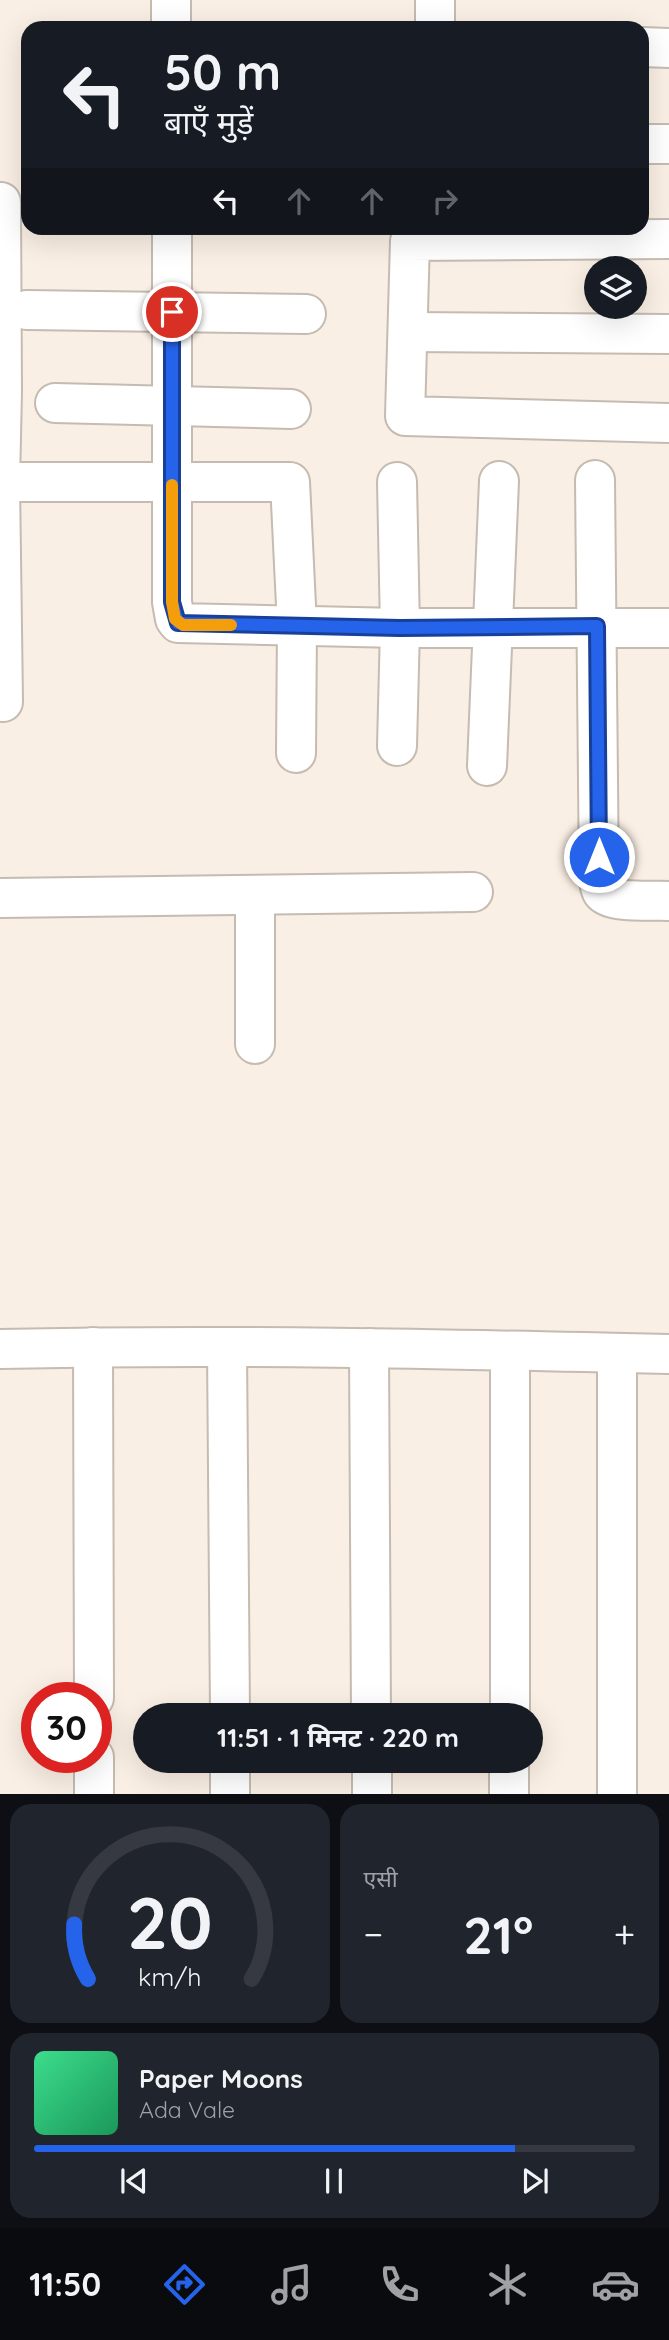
<!DOCTYPE html>
<html lang="hi">
<meta charset="utf-8">
<style>
body{margin:0;font-family:Quicksand,"Noto Sans Devanagari",sans-serif;background:#20242c;color:#f1f3f6;height:100vh;display:flex;flex-direction:column;font-size:26px;white-space:nowrap}
*{box-sizing:border-box;margin:0}
p{font-size:23px;color:#9ea1a6}
.icon{flex:none;width:38px;height:38px;fill:none;stroke:currentColor;stroke-width:2;stroke-linecap:round;stroke-linejoin:round}
.map{position:relative;height:1794px;overflow:hidden}
.panel{display:flex;flex-direction:column;gap:10px;padding:10px;background:#0d0f14;flex:1}
.panel>*{flex:none}
.guide{position:absolute;left:21px;top:21px;width:628px;height:214px;border-radius:21px;box-shadow:0 7px 28px #0002;background:#171b24;color:#f1f3f6;overflow:hidden}
.tools{position:absolute;left:584px;top:256px;display:grid;gap:14px}
.tools a{display:grid;place-items:center;width:63px;height:63px;border-radius:50%;background:#171b24;box-shadow:0 7px 28px #0002;font-size:35px}
.speed{position:absolute;left:21px;top:1682px;display:flex;gap:14px;font-size:35px;font-weight:700;text-align:center}
.speed>*{display:grid;place-content:center;width:91px;height:91px;border-radius:50%;background:#171b24;box-shadow:0 7px 28px #0002;line-height:1}
.speed .limit{border:10px solid #d22;background:#fff;color:#111}
.pin{position:absolute;display:grid;place-items:center;width:60px;height:60px;color:#fff;margin:-30px;border:4px solid #fff;border-radius:50%;box-shadow:0 2px 7px #0007}
.me{position:absolute;width:77px;margin:-38px;rotate:0deg;stroke-linejoin:round;filter:drop-shadow(0 0 5px #0008)}
.turn{display:flex;align-items:center;gap:24px;height:147px;padding:0 28px;font-size:32px}
.turn .icon{width:91px;height:91px;stroke-width:2.5}
.turn b{display:block;font-size:49px;line-height:60px}
.lanes{display:flex;align-items:center;height:66px;padding:0 28px;background:#0003;justify-content:center;gap:35px;direction:ltr}
.lanes .off{opacity:.35}
.big{font-size:52px;font-weight:700;line-height:1.1}
.panel .widget{flex:1;display:flex;flex-direction:column;justify-content:center;gap:10px;min-width:0;padding:0 24px;border-radius:21px;background:#20242c}
.panel .dial{align-items:center;gap:0}
.dial svg{height:182px;overflow:visible;fill:none;stroke:#363941;stroke-width:7;stroke-linecap:round;text-anchor:middle}
.dial text{fill:#f1f3f6;stroke:none}
.song{display:flex;align-items:center;gap:21px}
.cover{width:84px;height:84px;border-radius:10px;background:linear-gradient(135deg,hsl(150 70% 55%),hsl(150 70% 35%))}
.played{height:7px;border-radius:4px;background:linear-gradient(90deg,#2563eb 80%,#363941 80%)}
.keys{display:flex;justify-content:space-around;direction:ltr}
.heat{display:flex;justify-content:space-between;align-items:center;font-size:38px;direction:ltr}
.panel .tiles{flex:1;display:grid;gap:10px;grid-template-columns:1fr 1fr}
.widget:last-child{grid-column:span 2}
.trip{position:absolute;left:133px;top:1703px;width:410px;height:70px;border-radius:35px;background:#171b24;box-shadow:0 7px 28px #0002;font-weight:700;line-height:70px;text-align:center}
.dock{display:flex;height:112px;justify-content:space-around;align-items:center;background:#090b0e;color:#9ea1a6}
.dock .icon{width:49px;height:49px}
.dock .active{color:#2563eb}
.dock b{font-size:32px;color:#f1f3f6}
.map>svg:first-child{display:block}
</style>
<div class="map">
<svg width="669" height="1794" viewBox="0 0 669 1794">
<rect width="100%" height="100%" fill="#faefe4"/>
<g fill="none" stroke-linecap="round" stroke-linejoin="round">
<defs>
<g id="minor">
<polyline points="435,0 435,28"/>
<polyline points="171,28 171,0"/>
<polyline points="642,47 669,48"/>
<polyline points="642,144 669,144"/>
<polyline points="1,202 2,391 0,482 3,702"/>
<polyline points="172,228 172,602 175,619 178,623 400,628 669,628"/>
<polyline points="669,239 410,241 405,416 669,423"/>
<polyline points="27,310 306,314"/>
<polyline points="408,332 669,334"/>
<polyline points="55,403 291,409"/>
<path d="M595 480 599 881C599 883 601 891 602 892 610 904 655 900 669 901"/>
<polyline points="0,482 290,482 297,626 296,753"/>
<polyline points="397,746 400,628 397,482"/>
<polyline points="487,766 499,481"/>
<polyline points="0,898 473,892"/>
<polyline points="255,1044 255,896"/>
<polyline points="93,1347 94,1698"/>
<polyline points="227,1348 230,1715"/>
<polyline points="369,1348 371,1715"/>
<path d="M0 1349C223 1344 446 1349 669 1354"/>
<polyline points="617,1353 617,1794"/>
<polyline points="510,1715 510,1352"/>
<polyline points="94,1757 94,1794"/>
<polyline points="230,1760 230,1794"/>
<polyline points="372,1760 372,1794"/>
<polyline points="509,1794 509,1760"/>
</g>
</defs>
<use href="#minor" stroke="#c5bbb0" stroke-width="42"/>
<use href="#minor" stroke="#fff" stroke-width="38"/>
</g>
<g fill="none" stroke-linecap="round" stroke-linejoin="round">
<defs>
<polyline id="route" points="172,312 172,602 178,623 400,628 597,626 599,857"/>
</defs>
<use href="#route" stroke="#184099" stroke-width="18"/>
<use href="#route" stroke="#2563eb" stroke-width="12"/>
<polyline stroke="#f59e0b" stroke-width="12" points="172,485 172,602 175,619 183,625 231,625"/>
</g>
</svg>
<div class="tools">
<a><svg class="icon" aria-label="layers" viewBox="0 0 24 24"><path d="M12 4l9 5-9 5-9-5zM3 14l9 5 9-5"/></svg></a>
</div>
<div class="speed"><div class="limit">30</div></div>
<div class="pin" style="left:172px;top:312px;background:#d93025"><svg class="icon" aria-label="arrive" viewBox="0 0 24 24"><path d="M6 21V4h12l-3 4 3 4H6"/></svg></div>
<svg class="me" style="left:599px;top:857px" viewBox="-20 -20 40 40"><circle r="17" fill="#2563eb" stroke="#fff" stroke-width="3"/><path d="M0-11L8 9 0 5-8 9z" fill="#fff"/></svg>
<div class="trip">11:51 · 1 मिनट · 220 m</div>
<div class="guide">
<div class="turn"><svg class="icon" aria-label="left" viewBox="0 0 24 24"><path d="M17 20v-9H6M10 6l-5 5 5 5"/></svg><div><b>50 m</b>बाएँ मुड़ें</div></div>
<div class="lanes"><svg class="icon" aria-label="left" viewBox="0 0 24 24"><path d="M17 20v-9H6M10 6l-5 5 5 5"/></svg><svg class="icon off" aria-label="ahead" viewBox="0 0 24 24"><path d="M12 20V5M6 11l6-6 6 6"/></svg><svg class="icon off" aria-label="ahead" viewBox="0 0 24 24"><path d="M12 20V5M6 11l6-6 6 6"/></svg><svg class="icon off" aria-label="right" viewBox="0 0 24 24"><path d="M7 20v-9h11M14 6l5 5-5 5"/></svg></div>
</div>
</div>
<section class="panel">
<div class="tiles">
<div class="widget dial"><svg viewBox="0 0 100 80">
<path d="M14 69A42 42 0 1 1 86 69"/>
<path d="M14 69A42 42 0 0 1 8 45" stroke="#2563eb"/>
<text x="50" y="56" font-size="32" font-weight="700">20</text>
<text x="50" y="72" font-size="11">km/h</text>
</svg></div>
<div class="widget"><p>एसी</p>
<div class="heat"><a>−</a><b class="big">21°</b><a>+</a></div>
</div>
<div class="widget">
<div class="song"><i class="cover"></i><div><b>Paper Moons</b><p>Ada Vale</p></div></div>
<div class="played"></div>
<div class="keys"><svg class="icon" aria-label="previous" viewBox="0 0 24 24"><path d="M18 5L8 12l10 7zM5 5v14"/></svg><svg class="icon" aria-label="pause" viewBox="0 0 24 24"><path d="M8 5v14M16 5v14"/></svg><svg class="icon" aria-label="next" viewBox="0 0 24 24"><path d="M6 5l10 7-10 7zM19 5v14"/></svg></div>
</div>
</div>
</section>
<nav class="dock">
<b>11:50</b>
<svg class="icon active" aria-label="directions" viewBox="0 0 24 24"><path d="M12 3l9 9-9 9-9-9zM9 14v-3h6M13 9l2 2-2 2"/></svg>
<svg class="icon" aria-label="music" viewBox="0 0 24 24"><path d="M9 18V5l10-2v13"/><circle cx="6" cy="18" r="3"/><circle cx="16" cy="16" r="3"/></svg>
<svg class="icon" aria-label="phone" viewBox="0 0 24 24"><path d="M5 4h4l2 5-3 2q2 4 5 5l2-3 5 2v4C11 20 4 13 5 4z"/></svg>
<svg class="icon" aria-label="climate" viewBox="0 0 24 24"><path d="M12 3v18M4 7l16 10M4 17L20 7"/></svg>
<svg class="icon" aria-label="car" viewBox="0 0 24 24"><path d="M5 17H2v-5l4-1 3-4h7l3 4 3 1v5h-3M9 17h6M6 11h13"/><circle cx="7" cy="17" r="2"/><circle cx="17" cy="17" r="2"/></svg>
</nav>
